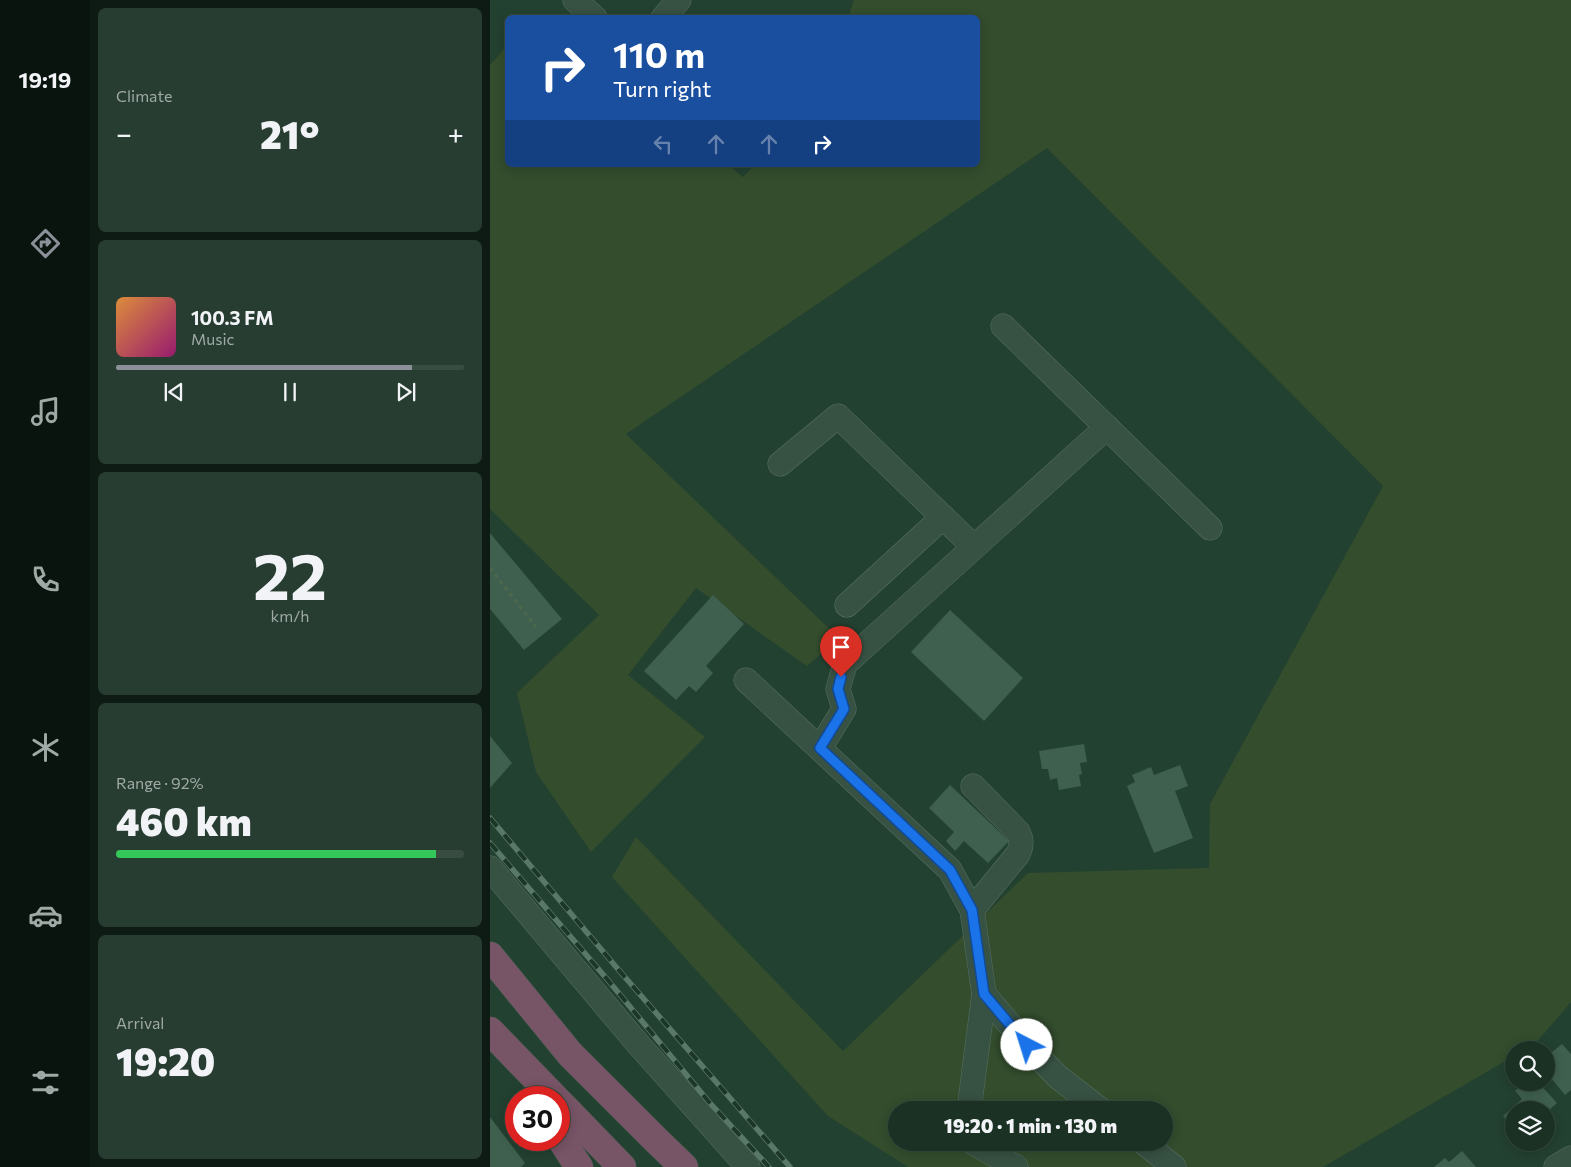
<!DOCTYPE html>
<meta charset="utf-8">
<style>
body{margin:0;font-family:Commissioner,sans-serif;background:#273d31;color:#f1f3f6;height:100vh;display:flex;flex-direction:column;font-size:19px;white-space:nowrap}
*{box-sizing:border-box;margin:0}
p{font-size:16px;color:#9fa9a6}
.icon{flex:none;width:28px;height:28px;fill:none;stroke:currentColor;stroke-width:2;stroke-linecap:round;stroke-linejoin:round}
.map{position:relative;flex:1;overflow:hidden}
.drawer{display:flex;flex-direction:column;gap:8px;padding:8px;background:#0e1b14;width:400px}
.drawer>*{flex:none}
.hud{position:absolute;left:15px;top:15px;width:475px;height:152px;border-radius:8px;box-shadow:0 2px 12px #0003,0 0 0 1px #384c41;background:#1a4fa0;color:#fff;overflow:hidden}
.controls{position:absolute;left:1015px;top:1041px;display:grid;gap:10px}
.controls a{display:grid;place-items:center;width:50px;height:50px;border-radius:50%;background:#1a3124;box-shadow:0 2px 12px #0003,0 0 0 1px #384c41;font-size:25px}
.speed{position:absolute;left:15px;top:1086px;display:flex;gap:10px;font-size:25px;font-weight:700;text-align:center}
.speed>*{display:grid;place-content:center;width:65px;height:65px;border-radius:50%;background:#1a3124;box-shadow:0 2px 12px #0003,0 0 0 1px #384c41;line-height:1}
.speed .limit{border:8px solid #d22;background:#fff;color:#111}
.pin{position:absolute;display:grid;place-items:center;width:42px;height:42px;color:#fff;margin:-51px -21px;border-radius:50% 50% 50% 0;rotate:-45deg;box-shadow:0 0 5px #0007}
.pin .icon{rotate:45deg}
.me{position:absolute;width:55px;margin:-28px;rotate:320deg;stroke-linejoin:round;filter:drop-shadow(0 0 4px #0008)}
.turn{display:flex;align-items:center;gap:18px;height:105px;padding:0 25px;font-size:22px}
.turn .icon{width:65px;height:65px;stroke-width:2.5}
.turn b{display:block;font-size:35px;line-height:42px}
.lanes{display:flex;align-items:center;height:48px;padding:0 25px;background:#0003;justify-content:center;gap:25px;direction:ltr}
.lanes .off{opacity:.35}
.big{font-size:38px;font-weight:800;line-height:1.1}
.drawer .card{flex:1;display:flex;flex-direction:column;justify-content:center;gap:8px;min-width:0;padding:0 18px;border-radius:8px;background:#273d31}
.drawer .dial{align-items:center;gap:0}
.dial b{font-size:65px;line-height:1}
.song{display:flex;align-items:center;gap:15px}
.cover{width:60px;height:60px;border-radius:8px;background:linear-gradient(135deg,hsl(30 70% 55%),hsl(320 70% 35%))}
.played{height:5px;border-radius:2px;background:linear-gradient(90deg,#8c9099 85%,#384c41 85%)}
.keys{display:flex;justify-content:space-around;direction:ltr}
.heat{display:flex;justify-content:space-between;align-items:center;font-size:28px;direction:ltr}
.charge{height:8px;border-radius:4px;background:linear-gradient(90deg,#34c759 92%,#384c41 0)}
.trip{position:absolute;left:398px;top:1101px;width:285px;height:50px;border-radius:25px;background:#1a3124;box-shadow:0 2px 12px #0003,0 0 0 1px #384c41;font-weight:800;line-height:50px;text-align:center}
main{display:flex;flex:1;min-height:0}
.tab-bar{display:flex;flex-direction:column;width:90px;justify-content:space-around;align-items:center;background:#0a140e;color:#9fa9a6}
.tab-bar .icon{width:35px;height:35px}
.tab-bar .on{color:#8c9099}
.tab-bar b{font-size:22px;color:#f1f3f6}
.map>svg:first-child{display:block}
</style>
<main>
<nav class="tab-bar">
<b>19:19</b>
<svg class="icon on" aria-label="directions" viewBox="0 0 24 24"><path d="M12 3l9 9-9 9-9-9zM9 14v-3h6M13 9l2 2-2 2"/></svg>
<svg class="icon" aria-label="music" viewBox="0 0 24 24"><path d="M9 18V5l10-2v13"/><circle cx="6" cy="18" r="3"/><circle cx="16" cy="16" r="3"/></svg>
<svg class="icon" aria-label="phone" viewBox="0 0 24 24"><path d="M5 4h4l2 5-3 2q2 4 5 5l2-3 5 2v4C11 20 4 13 5 4z"/></svg>
<svg class="icon" aria-label="climate" viewBox="0 0 24 24"><path d="M12 3v18M4 7l16 10M4 17L20 7"/></svg>
<svg class="icon" aria-label="car" viewBox="0 0 24 24"><path d="M5 17H2v-5l4-1 3-4h7l3 4 3 1v5h-3M9 17h6M6 11h13"/><circle cx="7" cy="17" r="2"/><circle cx="17" cy="17" r="2"/></svg>
<svg class="icon" aria-label="filters" viewBox="0 0 24 24"><path d="M4 7h16M4 17h16"/><circle cx="9" cy="7" r="2"/><circle cx="15" cy="17" r="2"/></svg>
</nav>
<section class="drawer">
<div class="card"><p>Climate</p>
<div class="heat"><a>−</a><b class="big">21°</b><a>+</a></div>
</div>
<div class="card">
<div class="song"><i class="cover"></i><div><b>100.3 FM</b><p>Music</p></div></div>
<div class="played"></div>
<div class="keys"><svg class="icon" aria-label="previous" viewBox="0 0 24 24"><path d="M18 5L8 12l10 7zM5 5v14"/></svg><svg class="icon" aria-label="pause" viewBox="0 0 24 24"><path d="M8 5v14M16 5v14"/></svg><svg class="icon" aria-label="next" viewBox="0 0 24 24"><path d="M6 5l10 7-10 7zM19 5v14"/></svg></div>
</div>
<div class="card dial"><b>22</b><p>km/h</p></div>
<div class="card"><p>Range · 92%</p><b class="big">460 km</b><div class="charge"></div></div>
<div class="card"><p>Arrival</p><b class="big">19:20</b></div>
</section>
<div class="map">
<svg width="1081" height="1167" viewBox="0 0 1081 1167">
<rect width="100%" height="100%" fill="#234130"/>
<path fill="#334d2d" fill-rule="evenodd" d="M364 0H1081V1002L1046 1043 1035 1050H1024V1056L833 1167H418L338 1116 122 877 146 837 353 1051 538 873 719 868 720 804 893 486 557 148 136 434 349 638 317 666 206 588 138 675 215 737 101 852 46 772 27 693 109 615 0 509V65L17 46 18 165H238L253 177 265 165H488V18L358 17ZM406 1110H674V1142H406Z"/>
<g fill="#3f604f">
<polygon points="0,533 72,619 34,650 0,609"/>
<polygon points="223,595 254,624 216,666 223,673 206,692 199,686 186,700 154,671"/>
<polygon points="460,610 533,678 494,721 421,652"/>
<polygon points="0,736 22,763 0,788"/>
<polygon points="594,744 597,762 590,763 592,774 589,775 591,786 569,790 567,778 560,780 558,769 552,769 549,751"/>
<polygon points="690,765 698,786 685,791 703,838 664,853 637,786 645,782 642,775 661,767 664,775"/>
<polygon points="460,785 519,841 498,863 474,841 465,851 456,841 464,832 439,808"/>
<polygon points="1072,1044 1081,1054 1081,1090 1075,1095 1056,1072 1056,1057"/>
<polygon points="1028,1082 1048,1082 1067,1103 1056,1113 1056,1110 1024,1110 1024,1128 1013,1116 1032,1099 1025,1091 1031,1086"/>
<polygon points="0,1117 35,1163 31,1167 0,1167"/>
<polygon points="972,1151 986,1167 944,1167 955,1158 959,1162"/>
</g>
<g fill="none" stroke-linecap="round" stroke-linejoin="round">
<defs>
<g id="minor">
<polyline points="85,0 105,18"/>
<polyline points="173,18 189,0"/>
<polyline points="513,326 720,528"/>
<polyline points="290,464 348,416 484,547"/>
<polyline points="357,605 453,517"/>
<polyline points="256,680 460,870 482,910 494,994 479,1110"/>
<polyline points="330,748 354,709 348,689 355,664 617,427"/>
<polyline points="0,868 148,1044 258,1167"/>
<path d="M482 910 528 854C532 845 532 840 528 832L483 786"/>
<polyline points="494,994 537,1045 568,1077 611,1110"/>
<polyline points="482,1142 526,1167"/>
<polyline points="653,1142 684,1167"/>
<polyline points="1066,1167 1081,1158"/>
</g>
<g id="highway">
<polyline points="0,956 80,1054 165,1139 194,1167"/>
<polyline points="0,1031 65,1098"/>
<polyline points="69,1102 132,1167"/>
<polyline points="69,1136 89,1167"/>
</g>
</defs>
<use href="#minor" stroke="#587164" stroke-width="25"/>
<use href="#highway" stroke="#425b4e" stroke-width="29"/>
<polyline stroke="#4d684d" stroke-width="3" stroke-dasharray="4 4" stroke-linecap="butt" points="0,568 46,627"/>
<use href="#minor" stroke="#375143" stroke-width="24"/>
<use href="#highway" stroke="#775466" stroke-width="28"/>
<defs>
<g id="rail">
<polyline points="0,818 127,968 300,1167"/>
<polyline points="0,843 117,979 219,1102 279,1167"/>
</g>
</defs>
<use href="#rail" stroke="#597867" stroke-width="5.5"/>
<use href="#rail" stroke="#1c3628" stroke-width="4" stroke-dasharray="11" stroke-linecap="butt"/>
</g>
<g fill="none" stroke-linecap="round" stroke-linejoin="round">
<defs>
<polyline id="route" points="351,677 348,689 354,709 330,748 460,870 482,910 494,994 537,1045"/>
</defs>
<use href="#route" stroke="#114b97" stroke-width="12"/>
<use href="#route" stroke="#1a73e8" stroke-width="9"/>
</g>
</svg>
<div class="controls">
<a><svg class="icon" aria-label="search" viewBox="0 0 24 24"><circle cx="10" cy="10" r="6"/><path d="M15 15l6 6"/></svg></a>
<a><svg class="icon" aria-label="layers" viewBox="0 0 24 24"><path d="M12 4l9 5-9 5-9-5zM3 14l9 5 9-5"/></svg></a>
</div>
<div class="speed"><div class="limit">30</div></div>
<div class="pin" style="left:351px;top:677px;background:#d93025"><svg class="icon" aria-label="arrive" viewBox="0 0 24 24"><path d="M6 21V4h12l-3 4 3 4H6"/></svg></div>
<svg class="me" style="left:537px;top:1045px" viewBox="-20 -20 40 40"><circle r="19" fill="#fff"/><path d="M0-13L10 11 0 6-10 11z" fill="#1a73e8"/></svg>
<div class="trip">19:20 · 1 min · 130 m</div>
<div class="hud">
<div class="turn"><svg class="icon" aria-label="right" viewBox="0 0 24 24"><path d="M7 20v-9h11M14 6l5 5-5 5"/></svg><div><b>110 m</b>Turn right</div></div>
<div class="lanes"><svg class="icon off" aria-label="left" viewBox="0 0 24 24"><path d="M17 20v-9H6M10 6l-5 5 5 5"/></svg><svg class="icon off" aria-label="ahead" viewBox="0 0 24 24"><path d="M12 20V5M6 11l6-6 6 6"/></svg><svg class="icon off" aria-label="ahead" viewBox="0 0 24 24"><path d="M12 20V5M6 11l6-6 6 6"/></svg><svg class="icon" aria-label="right" viewBox="0 0 24 24"><path d="M7 20v-9h11M14 6l5 5-5 5"/></svg></div>
</div>
</div>
</main>
